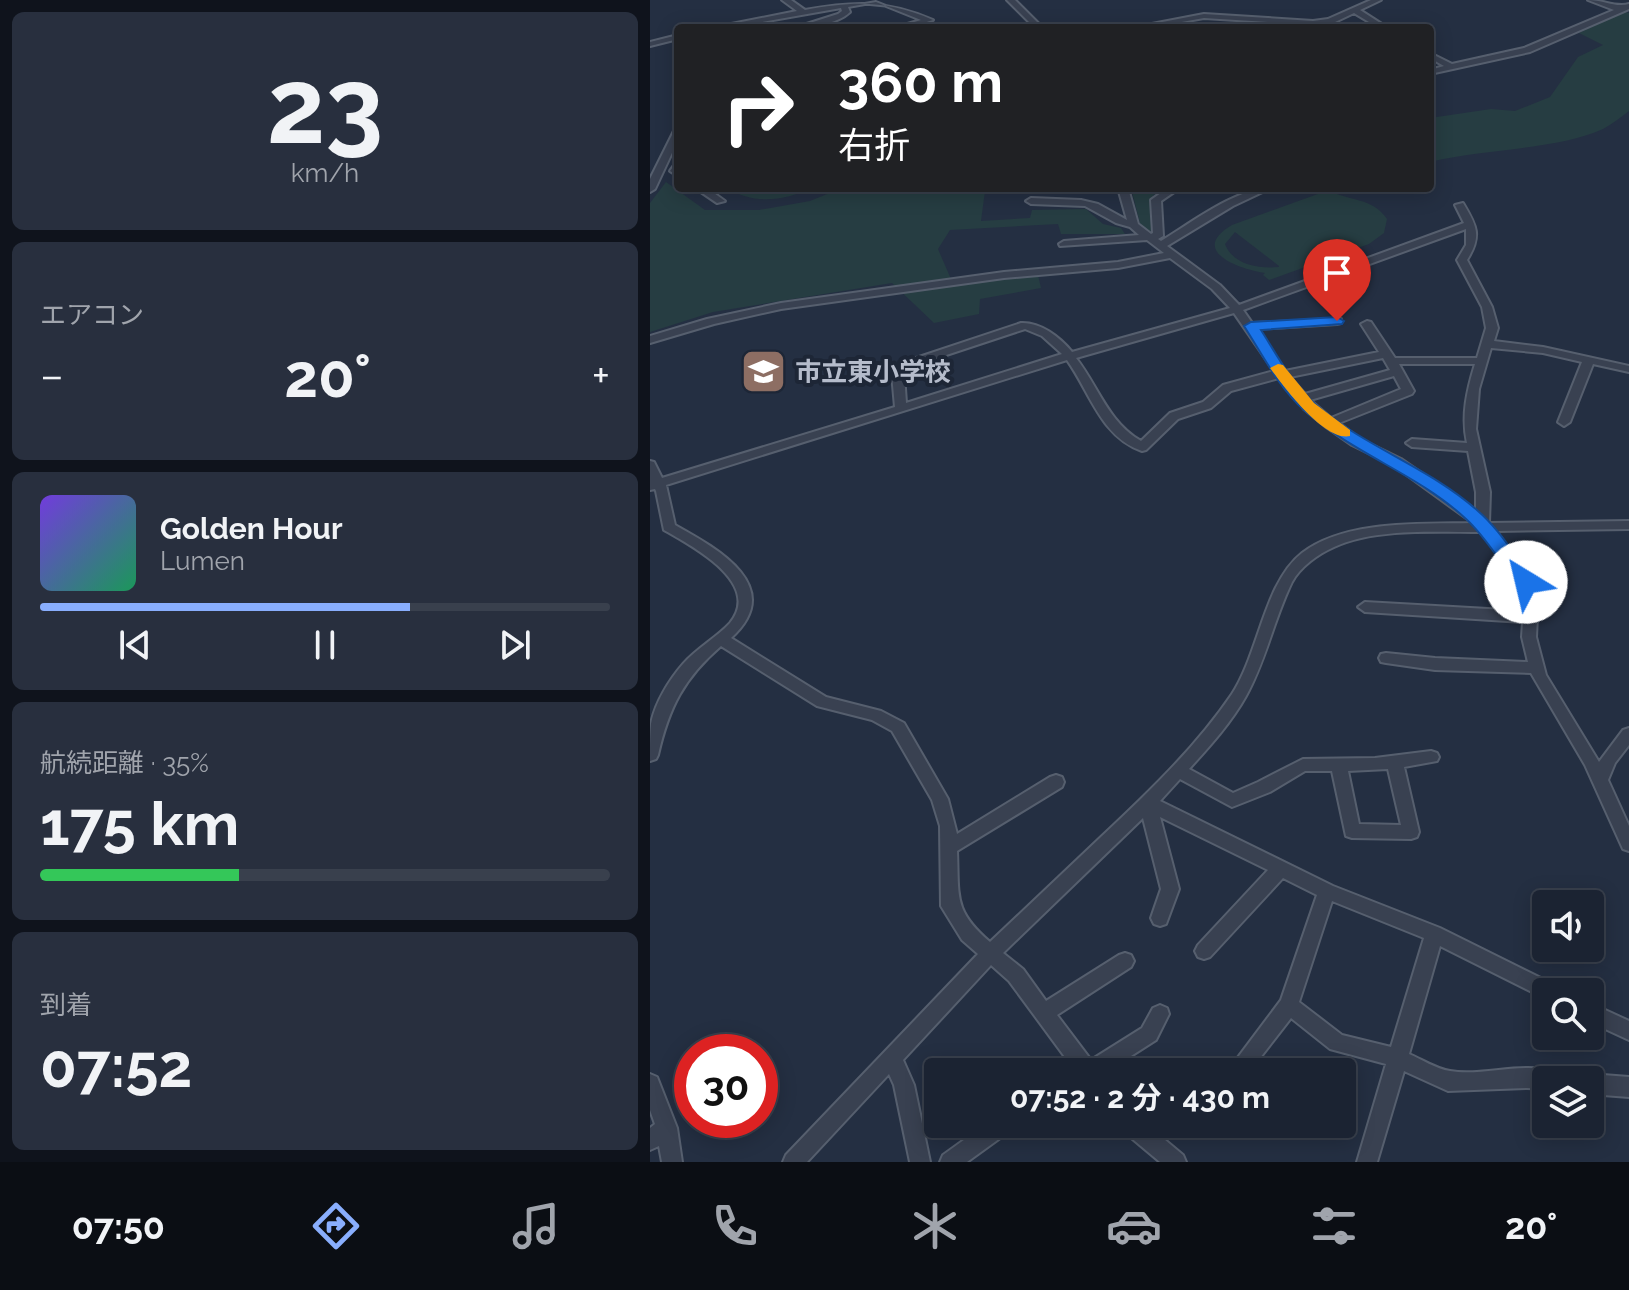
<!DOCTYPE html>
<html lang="ja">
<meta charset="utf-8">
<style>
body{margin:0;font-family:Raleway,"Noto Sans JP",sans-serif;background:#282f3e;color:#f1f3f6;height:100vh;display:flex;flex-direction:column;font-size:30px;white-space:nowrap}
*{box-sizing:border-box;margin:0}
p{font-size:26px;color:#a0a4ac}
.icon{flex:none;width:44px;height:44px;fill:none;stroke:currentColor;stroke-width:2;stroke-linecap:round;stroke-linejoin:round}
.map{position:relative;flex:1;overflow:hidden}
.drawer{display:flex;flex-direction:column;gap:12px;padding:12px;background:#0f131c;width:650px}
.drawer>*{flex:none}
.top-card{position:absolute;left:24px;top:24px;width:760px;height:168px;border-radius:8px;box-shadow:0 4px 20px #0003,0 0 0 2px #39404d;background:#202124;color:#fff;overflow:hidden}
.buttons{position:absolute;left:882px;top:890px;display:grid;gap:16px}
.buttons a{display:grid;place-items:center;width:72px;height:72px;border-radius:8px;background:#1b2332;box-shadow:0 4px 20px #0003,0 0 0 2px #39404d;font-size:40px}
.speed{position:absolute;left:24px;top:1034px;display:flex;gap:16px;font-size:40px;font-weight:700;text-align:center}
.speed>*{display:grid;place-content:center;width:104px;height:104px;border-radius:50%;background:#1b2332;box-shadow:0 4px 20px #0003,0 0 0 2px #39404d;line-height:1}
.speed .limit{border:12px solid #d22;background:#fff;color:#111}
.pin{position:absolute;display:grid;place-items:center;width:68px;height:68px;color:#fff;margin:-82px -34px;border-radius:50% 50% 50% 0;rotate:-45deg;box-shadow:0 0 8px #0007}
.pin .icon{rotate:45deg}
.me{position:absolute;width:88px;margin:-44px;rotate:324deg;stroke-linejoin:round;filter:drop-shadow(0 0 6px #0008)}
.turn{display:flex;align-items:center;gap:28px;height:168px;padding:0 32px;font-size:36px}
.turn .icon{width:104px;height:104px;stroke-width:2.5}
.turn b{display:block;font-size:56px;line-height:68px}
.big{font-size:60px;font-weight:700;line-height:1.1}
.drawer .widget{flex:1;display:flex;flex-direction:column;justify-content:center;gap:12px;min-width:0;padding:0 28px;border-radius:12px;background:#282f3e}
.drawer .dial{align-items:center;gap:0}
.dial b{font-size:104px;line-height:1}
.song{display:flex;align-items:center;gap:24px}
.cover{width:96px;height:96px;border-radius:12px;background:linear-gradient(135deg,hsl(260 70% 55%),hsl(150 70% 35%))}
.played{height:8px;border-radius:4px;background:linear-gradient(90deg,#89aefd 65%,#39404d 65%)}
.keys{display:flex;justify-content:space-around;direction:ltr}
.heat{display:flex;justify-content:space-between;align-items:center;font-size:44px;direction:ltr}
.charge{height:12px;border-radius:6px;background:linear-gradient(90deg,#34c759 35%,#39404d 0)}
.trip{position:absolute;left:274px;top:1058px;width:432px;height:80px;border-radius:8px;background:#1b2332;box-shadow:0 4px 20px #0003,0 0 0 2px #39404d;font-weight:700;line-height:80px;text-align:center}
.tab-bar{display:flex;height:128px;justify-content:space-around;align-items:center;background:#0b0e14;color:#a0a4ac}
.tab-bar .icon{width:56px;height:56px}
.tab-bar .current{color:#89aefd}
.tab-bar b{font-size:36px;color:#f1f3f6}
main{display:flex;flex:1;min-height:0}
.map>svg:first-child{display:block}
</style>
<main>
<section class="drawer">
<div class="widget dial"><b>23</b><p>km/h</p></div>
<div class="widget"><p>エアコン</p>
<div class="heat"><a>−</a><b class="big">20°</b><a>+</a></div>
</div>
<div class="widget">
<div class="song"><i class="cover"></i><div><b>Golden Hour</b><p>Lumen</p></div></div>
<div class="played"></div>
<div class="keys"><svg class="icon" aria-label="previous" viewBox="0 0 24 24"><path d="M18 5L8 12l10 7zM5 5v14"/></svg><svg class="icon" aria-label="pause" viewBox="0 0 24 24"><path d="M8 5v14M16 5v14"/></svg><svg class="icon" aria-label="next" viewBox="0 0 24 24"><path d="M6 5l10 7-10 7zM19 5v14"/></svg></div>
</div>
<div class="widget"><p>航続距離 · 35%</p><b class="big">175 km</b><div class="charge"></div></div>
<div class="widget"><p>到着</p><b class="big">07:52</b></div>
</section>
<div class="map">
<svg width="979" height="1162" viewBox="0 0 979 1162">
<rect width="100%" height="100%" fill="#242f42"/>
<g fill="#263d42" fill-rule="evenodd">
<path d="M972 11 979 13V111C971 117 962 124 953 129 907 150 832 149 780 162V118L841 109 865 111 900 97 928 57 953 45 929 33Z"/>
<polygon points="16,182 55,210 109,210 160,201 192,188 426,188 335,191 331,221 380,218 382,210 436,209 453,224 471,228 475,234 411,234 408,224 300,230 288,249 304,286 388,275 391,288 330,299 329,314 284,323 242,283 63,312 0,332 0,203"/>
<path d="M76 188H163C132 201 106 205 76 188Z"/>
<polygon points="481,188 529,188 503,195 503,232 491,227"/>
<path d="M679 190C696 201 723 197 737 219L734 233 719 244 619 280 613 275 615 273C589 269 538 251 582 225ZM585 232 629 266V267C609 269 583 265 575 244Z"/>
</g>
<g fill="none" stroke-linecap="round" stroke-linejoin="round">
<defs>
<g id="minor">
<path d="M132 0H141L155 10C204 1 237 0 283 20L257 28H244L271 20 226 2 198 7 200 12C187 24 161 28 144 28L188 14 192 11 191 8 78 28H61L147 11Z"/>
<polygon points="357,0 365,0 393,28 385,28"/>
<polygon points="721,0 731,0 710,10 738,28 729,28 704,13 683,23 663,25 554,18 498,28 481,28 554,14 663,21 678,19"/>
<path d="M938 0C953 0 966 8 979 4V9L880 52 780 74V70L794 66 780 58V53L802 64 874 48 964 10Z"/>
<polygon points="28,35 28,39 0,46 0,42"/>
<polygon points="28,128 28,140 5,189 0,192 0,179 24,131"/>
<polygon points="28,163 28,176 20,171 25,164"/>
<polygon points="45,188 57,188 75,201 67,203"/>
<path d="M468 188H478L488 224 501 234 503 233 501 200 518 188H530L511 201 513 236 508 239 511 241C541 223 586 188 621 188L583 206 517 246 570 285 589 305 814 223 805 205 813 203C827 226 832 236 817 260L842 307 848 328 844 341 893 347 979 366V372L943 364 920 422 914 426 908 422 932 362 893 353 841 348 829 389 826 429 840 492 839 523 979 521V529L846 531 883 582 888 596 886 637 896 675 949 762 973 730 979 728V745L965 763 958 780 979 826V851L973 849 935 765 881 673 785 670 736 663 731 662 729 658 731 654 736 653 785 658 878 662 872 637 873 622 715 612 708 607 715 602 873 611C875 581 851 554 830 532 786 532 725 528 684 547 668 554 650 567 642 582 624 619 616 660 596 696 581 723 559 747 539 769L583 793 608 782 653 759 725 758 781 751 787 753 789 757 787 761 754 767 769 832 767 837 761 839 702 838 696 836 682 771H655L620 792 582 807 530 779 510 801 683 886 790 928 907 986 909 992H896V999L790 946 759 1054C771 1059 786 1069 800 1071 833 1077 875 1060 908 1073L911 1080H896V1089L877 1088 798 1091 754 1071 727 1162H707L736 1064 680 1049 641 1018 599 1072H577L631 1000 667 895 633 878 560 957 554 959 548 957 545 951 548 945 618 870 510 817 529 889 516 924 510 926 504 924 501 918 511 889 493 818 353 953 373 969 396 1001 469 955 475 953 481 955 484 961 481 967 407 1015 441 1060 492 1028 503 1008 510 1005 517 1008 519 1014 506 1040 456 1072H426L359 981 341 965 253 1060 264 1085 280 1162H260L244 1085 239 1074 157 1162H133L136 1155 328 954 312 940 291 906 290 826 282 800 242 731 222 720 167 706 71 646C34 678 19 707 8 755L6 759 0 761C0 750 0 735 1 724 5 703 19 680 33 664 47 648 66 638 80 623 113 583 42 546 14 530L6 491 5 489 0 490V461L4 462 12 478 245 407 242 374 248 364 371 323C390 322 410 337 422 352L580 308 562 289 520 258 468 268 354 278 131 309 64 324 0 343V336L57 319 131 303 354 272 468 262 514 253 497 240 410 246 409 244 414 241 489 235 480 227 466 223 435 206 381 204 376 201 381 198 431 200 448 204 477 220ZM816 229V245L807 260 832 307 836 328 827 358H745L721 322 717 321 711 324 729 352 635 371 606 329 687 324 691 323V319L602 323 593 310ZM584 313 624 371 573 385 553 402 520 413 491 441C458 422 448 386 426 358ZM375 329 392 336 412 354 256 403 254 374 257 368ZM733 358 740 370 655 394 640 377ZM417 360C440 392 451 437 492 451L496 450 528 419 561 408 581 391 629 378 654 409 675 426 702 445 743 465 823 523C770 524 695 520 652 553 614 583 609 653 582 694 546 747 498 793 451 837 414 872 377 907 340 942 303 910 309 897 307 851L412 787 414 782 412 777 406 775 400 777 307 834 298 799 254 723 231 711 176 697 81 638C137 587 68 549 25 525L16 485ZM749 364H825C817 390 811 416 817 443L762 439 756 443 762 447 818 451 826 492V511L751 459 710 439 689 423 762 394 764 391ZM744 376 751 389 681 418 660 400ZM738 769 751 825 709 824 698 771ZM682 901 774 938 741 1047 692 1035 649 1002Z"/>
<polygon points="940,1003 979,1021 979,1040 940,1022"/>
<polygon points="0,1074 7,1077 27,1128 32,1162 12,1162 9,1146 0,1150 0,1128 5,1124 0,1110"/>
<polygon points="940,1074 979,1077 979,1097 940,1094 940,1080 932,1080"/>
<polygon points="336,1124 363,1124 360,1131 317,1162 290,1162 293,1155"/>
<polygon points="470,1124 496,1124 533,1155 536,1162 510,1162 473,1131"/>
</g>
</defs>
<use href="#minor" stroke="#565f6e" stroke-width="4"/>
<use href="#minor" fill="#394151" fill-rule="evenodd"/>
</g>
<path fill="#1a73e8" stroke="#114b97" stroke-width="2" d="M687 317 694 321 692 324 611 330C627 355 642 384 665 404 714 447 779 467 828 511 849 529 865 556 882 577L885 582 882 586H869C852 565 836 537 816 519 768 474 703 454 654 410 629 388 612 354 594 326L601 322Z"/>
<path fill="#f59e0b" d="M628 364 633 365 664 403 700 430V436C675 442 634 387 620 368Z"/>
<defs>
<symbol id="school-square" viewBox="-11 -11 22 22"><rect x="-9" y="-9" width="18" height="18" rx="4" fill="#8d6e63" stroke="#1d2636"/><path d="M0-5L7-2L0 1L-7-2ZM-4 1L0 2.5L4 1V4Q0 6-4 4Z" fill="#fff"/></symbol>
</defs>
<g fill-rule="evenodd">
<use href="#school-square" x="88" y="346" width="51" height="51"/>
</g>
<g text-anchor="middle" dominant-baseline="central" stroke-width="8" stroke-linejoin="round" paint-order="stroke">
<g font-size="26" font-weight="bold" fill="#b5bccb" stroke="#1d2636" text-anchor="start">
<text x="145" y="372">市立東小学校</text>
</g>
</g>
</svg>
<div class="buttons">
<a><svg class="icon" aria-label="sound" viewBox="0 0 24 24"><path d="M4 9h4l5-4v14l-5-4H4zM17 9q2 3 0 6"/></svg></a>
<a><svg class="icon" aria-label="search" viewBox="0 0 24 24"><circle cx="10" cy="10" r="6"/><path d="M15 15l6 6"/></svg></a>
<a><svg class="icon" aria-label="layers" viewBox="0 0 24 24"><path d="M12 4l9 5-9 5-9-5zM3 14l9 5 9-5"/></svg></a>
</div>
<div class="speed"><div class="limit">30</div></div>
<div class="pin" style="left:687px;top:321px;background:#d93025"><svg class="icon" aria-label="arrive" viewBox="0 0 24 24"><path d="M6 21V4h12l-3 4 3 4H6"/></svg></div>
<svg class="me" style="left:876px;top:582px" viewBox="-20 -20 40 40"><circle r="19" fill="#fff"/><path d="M0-13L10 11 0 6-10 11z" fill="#1a73e8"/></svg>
<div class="trip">07:52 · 2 分 · 430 m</div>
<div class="top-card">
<div class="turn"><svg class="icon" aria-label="right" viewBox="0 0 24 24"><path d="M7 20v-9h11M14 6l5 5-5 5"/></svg><div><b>360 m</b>右折</div></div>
</div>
</div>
</main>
<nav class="tab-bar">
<b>07:50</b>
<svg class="icon current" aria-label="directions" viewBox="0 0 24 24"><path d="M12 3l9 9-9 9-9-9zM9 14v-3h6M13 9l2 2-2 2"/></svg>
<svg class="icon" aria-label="music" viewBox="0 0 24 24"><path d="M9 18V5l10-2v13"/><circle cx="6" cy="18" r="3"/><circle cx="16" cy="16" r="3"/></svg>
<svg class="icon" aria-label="phone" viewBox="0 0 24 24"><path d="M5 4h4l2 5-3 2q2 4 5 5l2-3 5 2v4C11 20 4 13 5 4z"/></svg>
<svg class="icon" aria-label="climate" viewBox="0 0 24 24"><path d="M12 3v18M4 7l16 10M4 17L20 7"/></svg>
<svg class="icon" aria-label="car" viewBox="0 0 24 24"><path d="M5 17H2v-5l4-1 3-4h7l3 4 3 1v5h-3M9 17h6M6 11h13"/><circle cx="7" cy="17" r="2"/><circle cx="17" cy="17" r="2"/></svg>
<svg class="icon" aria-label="filters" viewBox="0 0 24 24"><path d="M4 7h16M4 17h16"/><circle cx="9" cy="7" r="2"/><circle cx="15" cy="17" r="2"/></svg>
<b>20°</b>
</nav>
